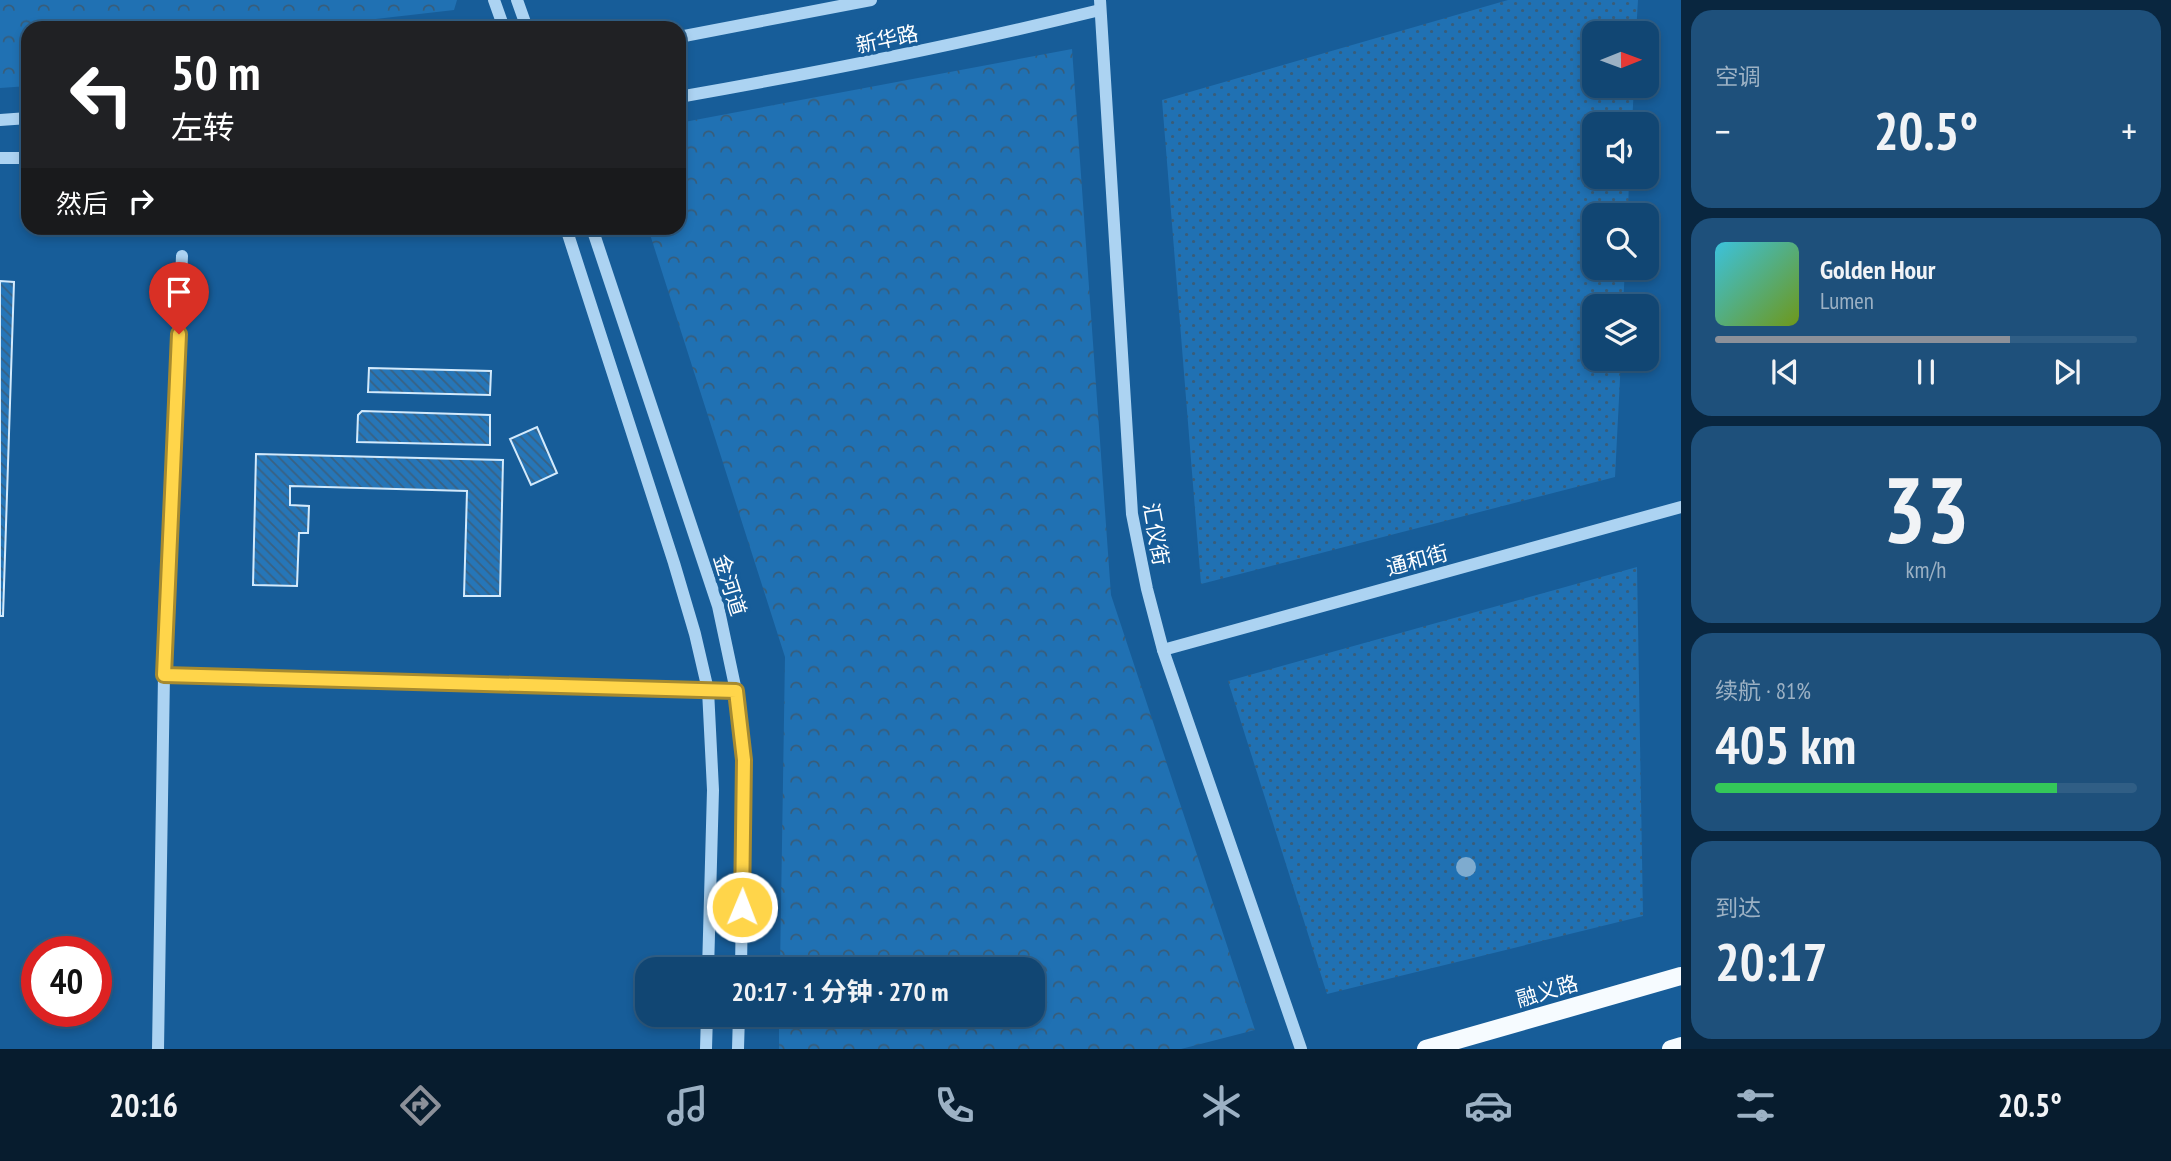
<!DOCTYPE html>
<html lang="zh">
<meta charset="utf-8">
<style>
body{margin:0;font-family:"PT Sans Narrow","Noto Sans SC",sans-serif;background:#1e507b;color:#f1f3f6;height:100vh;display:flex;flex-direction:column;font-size:26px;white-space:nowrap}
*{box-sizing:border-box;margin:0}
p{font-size:23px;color:#9cb1c4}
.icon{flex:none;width:38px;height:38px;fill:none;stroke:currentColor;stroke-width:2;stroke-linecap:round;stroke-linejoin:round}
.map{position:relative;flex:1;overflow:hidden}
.details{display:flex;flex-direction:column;gap:10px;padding:10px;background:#09263f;width:490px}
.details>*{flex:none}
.hud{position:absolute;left:21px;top:21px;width:665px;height:214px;border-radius:21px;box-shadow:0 4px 10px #0003,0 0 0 2px #305e85;background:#202124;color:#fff;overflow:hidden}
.needle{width:46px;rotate:89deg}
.controls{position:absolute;left:1582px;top:21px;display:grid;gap:14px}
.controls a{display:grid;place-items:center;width:77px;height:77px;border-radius:14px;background:#114673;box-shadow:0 4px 10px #0003,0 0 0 2px #305e85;font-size:35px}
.speed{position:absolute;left:21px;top:936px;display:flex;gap:14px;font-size:35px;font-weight:700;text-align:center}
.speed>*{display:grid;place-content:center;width:91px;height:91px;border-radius:50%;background:#114673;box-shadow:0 4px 10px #0003,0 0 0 2px #305e85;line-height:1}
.speed .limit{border:10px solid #d22;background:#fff;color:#111}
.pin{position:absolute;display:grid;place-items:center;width:60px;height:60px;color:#fff;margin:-72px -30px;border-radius:50% 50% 50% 0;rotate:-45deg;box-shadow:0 0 7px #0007}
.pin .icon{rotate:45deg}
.me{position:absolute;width:77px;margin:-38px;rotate:1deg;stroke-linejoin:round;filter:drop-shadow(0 0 5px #0008)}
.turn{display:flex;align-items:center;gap:24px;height:147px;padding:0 35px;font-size:32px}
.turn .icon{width:91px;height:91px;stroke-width:2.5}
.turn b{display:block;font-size:49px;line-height:60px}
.then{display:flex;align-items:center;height:66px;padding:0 35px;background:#0003;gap:14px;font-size:26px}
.big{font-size:52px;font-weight:700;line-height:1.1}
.details .tile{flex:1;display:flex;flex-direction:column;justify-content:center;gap:10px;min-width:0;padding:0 24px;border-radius:21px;background:#1e507b}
.details .dial{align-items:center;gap:0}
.dial b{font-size:91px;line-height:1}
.song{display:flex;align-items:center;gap:21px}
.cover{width:84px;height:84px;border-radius:10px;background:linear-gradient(135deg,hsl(190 70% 55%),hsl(80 70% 35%))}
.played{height:7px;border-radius:4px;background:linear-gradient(90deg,#8c9099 70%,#305e85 70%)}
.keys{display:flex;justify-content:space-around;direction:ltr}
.heat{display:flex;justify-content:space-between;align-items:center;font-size:38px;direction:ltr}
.charge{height:10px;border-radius:5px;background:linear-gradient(90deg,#34c759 81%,#305e85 0)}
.trip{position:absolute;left:635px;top:957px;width:410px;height:70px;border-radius:21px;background:#114673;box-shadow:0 4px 10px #0003,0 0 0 2px #305e85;font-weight:700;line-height:70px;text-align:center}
.dock{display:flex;height:112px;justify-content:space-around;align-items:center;background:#071c2e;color:#9cb1c4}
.dock .icon{width:49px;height:49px}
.dock .active{color:#8c9099}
.dock b{font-size:32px;color:#f1f3f6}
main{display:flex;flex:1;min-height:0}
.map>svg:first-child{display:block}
</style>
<main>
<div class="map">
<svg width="1681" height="1049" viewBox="0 0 1681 1049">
<defs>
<pattern id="grass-dots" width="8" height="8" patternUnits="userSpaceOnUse" patternTransform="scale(1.75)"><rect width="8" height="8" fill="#2071b3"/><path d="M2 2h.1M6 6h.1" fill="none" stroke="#385d7a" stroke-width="1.8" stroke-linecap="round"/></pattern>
<pattern id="park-crowns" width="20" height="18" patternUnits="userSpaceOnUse" patternTransform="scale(1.75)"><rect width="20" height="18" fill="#2071b3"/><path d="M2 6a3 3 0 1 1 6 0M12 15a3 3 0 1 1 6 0" fill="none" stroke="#385d7a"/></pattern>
<pattern id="building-back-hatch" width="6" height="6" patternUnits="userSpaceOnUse" patternTransform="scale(1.75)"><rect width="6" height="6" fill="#2676b8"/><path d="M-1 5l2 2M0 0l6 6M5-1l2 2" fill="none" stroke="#396182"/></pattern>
</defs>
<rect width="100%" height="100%" fill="#175d99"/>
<g fill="url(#grass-dots)">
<polygon points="1508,0 1638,0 1636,33 1594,33 1594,86 1634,86 1632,124 1594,124 1594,177 1629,177 1628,215 1594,215 1594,268 1625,268 1623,306 1594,306 1594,359 1621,359 1615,477 1201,584 1162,100"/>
<polygon points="1637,567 1643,916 1327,994 1228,681"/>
</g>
<g fill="url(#park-crowns)">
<polygon points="0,0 457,0 454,10 358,21 355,28 28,28 28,86 0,88"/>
<polygon points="1072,49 1111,595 1255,1030 1181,1049 779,1049 779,1015 1032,1015 1032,970 780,969 785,657 648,228 679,228 679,123"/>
</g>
<g fill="url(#building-back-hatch)" stroke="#d3eafc" stroke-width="2">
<polygon points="0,281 14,282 3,616 0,616"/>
<polygon points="369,368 491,371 490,395 368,392"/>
<polygon points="362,411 490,415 490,445 357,442 358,415"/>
<polygon points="537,427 557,473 531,485 510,439"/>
<polygon points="256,454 503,460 500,596 464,596 467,491 290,486 290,505 309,506 308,533 299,533 297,586 253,585"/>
</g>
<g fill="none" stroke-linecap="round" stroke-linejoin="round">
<g stroke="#acd3f2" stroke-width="12">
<polyline points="494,0 504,28"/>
<polyline points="517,0 527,28"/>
<polyline points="1100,0 1132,514 1147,589 1163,650 1301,1049"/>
<polyline points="679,37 871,0"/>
<path d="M679 97C821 72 961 44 1100 10"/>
<polyline points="0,120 28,118"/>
<polyline points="0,158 28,158"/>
<polyline points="566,228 674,563 695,634 708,690 713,790 708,970"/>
<polyline points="592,228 718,606 736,691 744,760 741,970"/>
<polyline points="182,256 164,675 736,691"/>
<polyline points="1163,650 1681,507"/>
<polyline points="158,1049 164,675"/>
<polyline points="706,1049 707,1015"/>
<polyline points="738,1049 739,1015"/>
</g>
<g stroke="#f6fbff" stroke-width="18">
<polyline points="1426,1049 1681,976"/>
<polyline points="1671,1049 1681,1046"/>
</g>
</g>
<circle fill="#7eabcf" cx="1466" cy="867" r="10"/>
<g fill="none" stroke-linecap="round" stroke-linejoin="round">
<defs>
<polyline id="route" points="179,334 164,675 736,691 744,760 742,907"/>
</defs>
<use href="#route" stroke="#a68a30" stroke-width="18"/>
<use href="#route" stroke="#ffd54a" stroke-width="12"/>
</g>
<g text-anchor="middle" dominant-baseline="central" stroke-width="7" stroke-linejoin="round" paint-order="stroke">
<g font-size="21" fill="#fff" stroke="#175d99">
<text transform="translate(887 39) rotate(-12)">新华路</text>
<text transform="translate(1156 534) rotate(80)">汇仪街</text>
<text transform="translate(1417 560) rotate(-15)">通和街</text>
<text transform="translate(730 585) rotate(73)">金河道</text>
<text transform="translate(1547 991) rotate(-16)">融义路</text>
</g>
</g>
</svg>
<div class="controls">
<a><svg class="needle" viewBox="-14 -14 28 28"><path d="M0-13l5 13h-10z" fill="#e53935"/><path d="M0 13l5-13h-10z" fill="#9cb1c4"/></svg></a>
<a><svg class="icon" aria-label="sound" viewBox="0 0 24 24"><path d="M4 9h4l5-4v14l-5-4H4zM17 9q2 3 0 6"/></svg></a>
<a><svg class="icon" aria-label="search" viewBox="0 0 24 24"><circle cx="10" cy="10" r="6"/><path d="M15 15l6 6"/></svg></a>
<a><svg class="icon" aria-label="layers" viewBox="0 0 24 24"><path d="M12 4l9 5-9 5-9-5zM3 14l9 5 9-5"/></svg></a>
</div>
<div class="speed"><div class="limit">40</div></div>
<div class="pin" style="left:179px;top:334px;background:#d93025"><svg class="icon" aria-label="arrive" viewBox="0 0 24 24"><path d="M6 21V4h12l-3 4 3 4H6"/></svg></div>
<svg class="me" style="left:742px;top:907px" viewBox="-20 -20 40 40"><circle r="17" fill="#ffd54a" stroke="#fff" stroke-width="3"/><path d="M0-11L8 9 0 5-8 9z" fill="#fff"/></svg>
<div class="trip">20:17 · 1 分钟 · 270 m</div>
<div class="hud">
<div class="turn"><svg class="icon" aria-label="left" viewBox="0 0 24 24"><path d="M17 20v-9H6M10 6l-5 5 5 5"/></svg><div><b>50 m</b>左转</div></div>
<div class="then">然后<svg class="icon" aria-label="right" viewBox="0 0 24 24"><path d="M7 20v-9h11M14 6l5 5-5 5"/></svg></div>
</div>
</div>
<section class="details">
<div class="tile"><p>空调</p>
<div class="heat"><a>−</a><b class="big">20.5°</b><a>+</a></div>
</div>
<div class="tile">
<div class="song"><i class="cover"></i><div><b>Golden Hour</b><p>Lumen</p></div></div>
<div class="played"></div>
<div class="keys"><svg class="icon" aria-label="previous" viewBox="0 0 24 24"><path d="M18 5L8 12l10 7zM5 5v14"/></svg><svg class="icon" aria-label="pause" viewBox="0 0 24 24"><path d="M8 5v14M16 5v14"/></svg><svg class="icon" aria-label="next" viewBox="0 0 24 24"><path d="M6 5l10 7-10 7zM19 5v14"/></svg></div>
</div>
<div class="tile dial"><b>33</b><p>km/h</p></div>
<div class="tile"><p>续航 · 81%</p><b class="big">405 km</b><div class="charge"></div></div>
<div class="tile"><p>到达</p><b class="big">20:17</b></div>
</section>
</main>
<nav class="dock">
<b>20:16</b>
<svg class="icon active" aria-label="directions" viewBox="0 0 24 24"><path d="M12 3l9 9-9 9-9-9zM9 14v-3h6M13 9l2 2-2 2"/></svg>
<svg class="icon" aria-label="music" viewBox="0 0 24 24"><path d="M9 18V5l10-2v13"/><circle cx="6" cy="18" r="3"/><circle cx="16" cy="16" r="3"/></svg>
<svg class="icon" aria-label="phone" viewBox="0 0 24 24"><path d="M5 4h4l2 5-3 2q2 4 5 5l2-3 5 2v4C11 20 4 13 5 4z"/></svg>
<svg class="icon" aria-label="climate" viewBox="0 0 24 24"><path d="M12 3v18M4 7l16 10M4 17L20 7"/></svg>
<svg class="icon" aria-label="car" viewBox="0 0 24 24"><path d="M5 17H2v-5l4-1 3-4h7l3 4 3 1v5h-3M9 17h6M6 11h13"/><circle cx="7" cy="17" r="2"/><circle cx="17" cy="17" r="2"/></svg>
<svg class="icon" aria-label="filters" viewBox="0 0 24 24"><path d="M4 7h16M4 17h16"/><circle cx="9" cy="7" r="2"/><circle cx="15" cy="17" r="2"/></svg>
<b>20.5°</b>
</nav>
